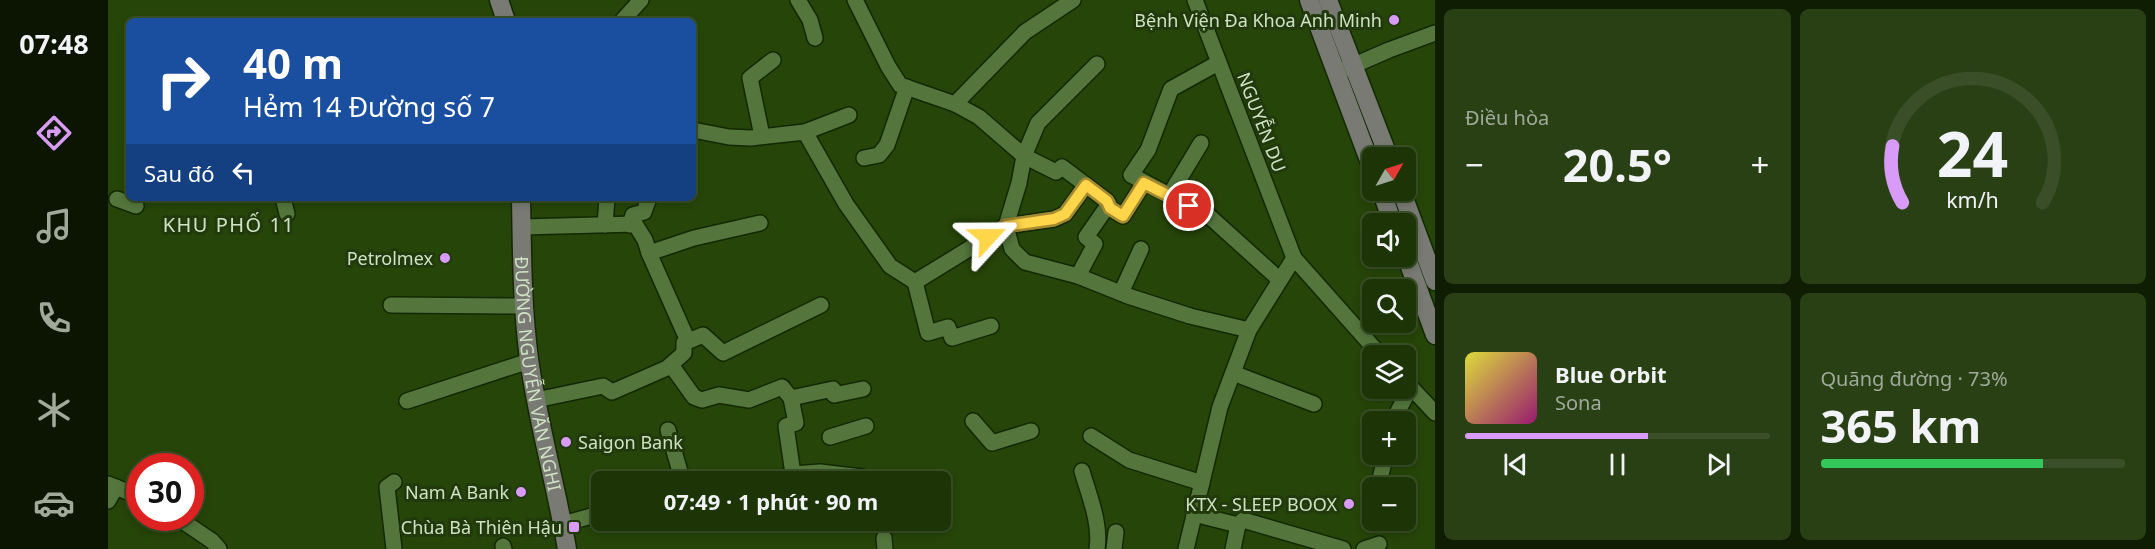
<!DOCTYPE html>
<html lang="vi">
<meta charset="utf-8">
<style>
body{margin:0;font-family:"Noto Sans",sans-serif;background:#293f14;color:#f1f3f6;height:100vh;display:flex;flex-direction:column;font-size:22px;white-space:nowrap}
*{box-sizing:border-box;margin:0}
p{font-size:20px;color:#a0aa9b}
.icon{flex:none;width:33px;height:33px;fill:none;stroke:currentColor;stroke-width:2;stroke-linecap:round;stroke-linejoin:round}
.map{position:relative;flex:1;overflow:hidden}
.panel{display:flex;flex-direction:column;gap:9px;padding:9px;background:#0f1d03;width:720px}
.panel>*{flex:none}
.banner{position:absolute;left:18px;top:18px;width:570px;height:183px;border-radius:9px;box-shadow:0 3px 9px #0003,0 0 0 2px #3a4f28;background:#1a4fa0;color:#fff;overflow:hidden}
.needle{width:39px;rotate:51deg}
.controls{position:absolute;left:1254px;top:147px;display:grid;gap:12px}
.controls a{display:grid;place-items:center;width:54px;height:54px;border-radius:9px;background:#1c3406;box-shadow:0 3px 9px #0003,0 0 0 2px #3a4f28;font-size:30px}
.speed{position:absolute;left:18px;top:453px;display:flex;gap:12px;font-size:30px;font-weight:700;text-align:center}
.speed>*{display:grid;place-content:center;width:78px;height:78px;border-radius:50%;background:#1c3406;box-shadow:0 3px 9px #0003,0 0 0 2px #3a4f28;line-height:1}
.speed .limit{border:9px solid #d22;background:#fff;color:#111}
.pin{position:absolute;display:grid;place-items:center;width:51px;height:51px;color:#fff;margin:-26px;border:3px solid #fff;border-radius:50%;box-shadow:0 2px 6px #0007}
.me{position:absolute;width:66px;margin:-33px;rotate:66deg;stroke-linejoin:round;filter:drop-shadow(0 0 4px #0008)}
.turn{display:flex;align-items:center;gap:21px;height:126px;padding:0 18px;font-size:27px}
.turn .icon{width:78px;height:78px;stroke-width:2.5}
.turn b{display:block;font-size:42px;line-height:51px}
.then{display:flex;align-items:center;height:57px;padding:0 18px;background:#0003;gap:12px;font-size:22px}
.big{font-size:45px;font-weight:700;line-height:1.1}
.panel .card{flex:1;display:flex;flex-direction:column;justify-content:center;gap:9px;min-width:0;padding:0 21px;border-radius:9px;background:#293f14}
.panel .dial{align-items:center;gap:0}
.dial svg{height:156px;overflow:visible;fill:none;stroke:#3a4f28;stroke-width:7;stroke-linecap:round;text-anchor:middle}
.dial text{fill:#f1f3f6;stroke:none}
.song{display:flex;align-items:center;gap:18px}
.cover{width:72px;height:72px;border-radius:9px;background:linear-gradient(135deg,hsl(60 70% 55%),hsl(320 70% 35%))}
.played{height:6px;border-radius:3px;background:linear-gradient(90deg,#d89bf8 60%,#3a4f28 60%)}
.keys{display:flex;justify-content:space-around;direction:ltr}
.heat{display:flex;justify-content:space-between;align-items:center;font-size:33px;direction:ltr}
.charge{height:9px;border-radius:4px;background:linear-gradient(90deg,#34c759 73%,#3a4f28 0)}
.panel .tiles{flex:1;display:grid;gap:9px;grid-template-columns:repeat(2,1fr)}
.trip{position:absolute;left:483px;top:471px;width:360px;height:60px;border-radius:9px;background:#1c3406;box-shadow:0 3px 9px #0003,0 0 0 2px #3a4f28;font-weight:700;line-height:60px;text-align:center}
main{display:flex;flex:1;min-height:0}
.menu{display:flex;flex-direction:column;width:108px;justify-content:space-around;align-items:center;background:#0b1502;color:#a0aa9b}
.menu .icon{width:42px;height:42px}
.menu .current{color:#d89bf8}
.menu b{font-size:27px;color:#f1f3f6}
.map>svg:first-child{display:block}
</style>
<main>
<nav class="menu">
<b>07:48</b>
<svg class="icon current" aria-label="directions" viewBox="0 0 24 24"><path d="M12 3l9 9-9 9-9-9zM9 14v-3h6M13 9l2 2-2 2"/></svg>
<svg class="icon" aria-label="music" viewBox="0 0 24 24"><path d="M9 18V5l10-2v13"/><circle cx="6" cy="18" r="3"/><circle cx="16" cy="16" r="3"/></svg>
<svg class="icon" aria-label="phone" viewBox="0 0 24 24"><path d="M5 4h4l2 5-3 2q2 4 5 5l2-3 5 2v4C11 20 4 13 5 4z"/></svg>
<svg class="icon" aria-label="climate" viewBox="0 0 24 24"><path d="M12 3v18M4 7l16 10M4 17L20 7"/></svg>
<svg class="icon" aria-label="car" viewBox="0 0 24 24"><path d="M5 17H2v-5l4-1 3-4h7l3 4 3 1v5h-3M9 17h6M6 11h13"/><circle cx="7" cy="17" r="2"/><circle cx="17" cy="17" r="2"/></svg>
</nav>
<div class="map">
<svg width="1327" height="549" viewBox="0 0 1327 549">
<rect width="100%" height="100%" fill="#264508"/>
<g fill="none" stroke-linecap="round" stroke-linejoin="round">
<defs>
<g id="street">
<polyline points="690,0 702,20 707,38"/>
<polyline points="747,0 780,66 792,85 847,104 871,117 916,156 948,172 954,167 999,201 1002,208 1015,216 1036,183"/>
<polyline points="1087,0 1186,258 1273,356"/>
<polyline points="514,21 533,0"/>
<polyline points="1110,63 1063,89 1040,150 1023,175 1101,216 1172,280"/>
<polyline points="989,64 930,123 916,156 911,183 898,226 904,249 917,262 970,276 1020,296 1082,316 1141,330"/>
<polyline points="1235,70 1281,50 1327,33"/>
<polyline points="847,104 917,32 965,0"/>
<polyline points="585,130 621,137 643,138 697,132 738,204 782,266 807,282"/>
<polyline points="697,132 741,115"/>
<polyline points="654,136 642,78 665,60"/>
<polyline points="756,158 771,155 779,145 799,87"/>
<polyline points="1061,196 1093,143"/>
<polyline points="175,198 179,214"/>
<polyline points="9,199 28,206"/>
<polyline points="497,225 499,198"/>
<polyline points="522,225 525,215 536,212 541,198"/>
<polyline points="414,227 527,224 537,240 541,253 586,238 652,223"/>
<polyline points="541,253 580,341"/>
<polyline points="970,276 987,244 978,237 1001,204"/>
<polyline points="1013,293 1033,249"/>
<polyline points="283,305 416,306"/>
<polyline points="883,326 844,338 840,327 820,333 807,282 898,226 946,219 957,214 978,185"/>
<polyline points="563,365 586,397 594,400 611,395 641,400 674,387 683,398 725,389 726,395 755,389"/>
<polyline points="1125,373 1206,404"/>
<polyline points="1298,382 1327,413"/>
<polyline points="428,400 495,386 504,392 559,368 576,353 576,343 595,335 615,353 713,305"/>
<polyline points="299,401 421,361"/>
<polyline points="865,421 884,443 923,431"/>
<polyline points="1287,422 1290,411 1303,387"/>
<polyline points="560,430 575,482"/>
<polyline points="983,436 1021,460 1094,483"/>
<polyline points="722,437 758,426"/>
<path d="M974 471C981 496 993 523 989 549"/>
<polyline points="685,474 712,472 754,477"/>
<polyline points="669,480 685,474 678,426 688,423 683,398"/>
<polyline points="1271,483 1278,454"/>
<polyline points="0,484 32,497"/>
<polyline points="0,501 8,487"/>
<polyline points="1086,514 1130,525 1135,520 1235,549"/>
<polyline points="70,518 104,541 111,549"/>
<polyline points="586,520 588,524"/>
<polyline points="455,524 494,513"/>
<polyline points="776,538 777,549"/>
<polyline points="395,546 396,549"/>
<polyline points="286,549 279,487 286,482"/>
<polyline points="1006,549 1008,532"/>
<polyline points="1078,549 1112,407 1141,330 1186,258"/>
<polyline points="1125,549 1130,525"/>
<polyline points="1256,549 1271,544"/>
</g>
<g id="secondary">
<polyline points="391,0 398,21"/>
<polyline points="1201,0 1264,168"/>
<polyline points="1220,0 1281,158"/>
<polyline points="1273,190 1285,224"/>
<polyline points="1293,190 1327,281"/>
<path id="s1" d="M413 198C414 252 414 306 421 359 430 423 448 485 459 549"/>
<polyline points="1298,256 1327,335"/>
</g>
</defs>
<use href="#street" stroke="#122900" stroke-width="18"/>
<use href="#secondary" stroke="#122900" stroke-width="21"/>
<use href="#street" stroke="#54763c" stroke-width="15"/>
<use href="#secondary" stroke="#787a73" stroke-width="18"/>
</g>
<g fill="none" stroke-linecap="round" stroke-linejoin="round">
<defs>
<polyline id="route" points="880,237 898,226 946,219 957,214 978,185 999,201 1002,208 1015,216 1036,183 1081,206"/>
</defs>
<use href="#route" stroke="#a68a30" stroke-width="15"/>
<use href="#route" stroke="#ffd54a" stroke-width="10"/>
</g>
<g fill="#d89bf8" stroke="#21390c" stroke-width="2">
<circle cx="1286" cy="20" r="6"/>
<circle cx="337" cy="258" r="6"/>
<circle cx="458" cy="442" r="6"/>
<circle cx="413" cy="492" r="6"/>
<circle cx="1241" cy="504" r="6"/>
<rect x="460" y="521" width="12" height="12" rx="3"/>
</g>
<g text-anchor="middle" dominant-baseline="central" stroke-width="6" stroke-linejoin="round" paint-order="stroke">
<g font-size="18" fill="#cfe2c3" stroke="#21390c" text-anchor="end">
<text x="1274" y="20">Bệnh Viện Đa Khoa Anh Minh</text>
<text x="325" y="258">Petrolmex</text>
<text x="470" y="442" text-anchor="start">Saigon Bank</text>
<text x="401" y="492">Nam A Bank</text>
<text x="1229" y="504">KTX - SLEEP BOOX</text>
<text x="454" y="527">Chùa Bà Thiên Hậu</text>
</g>
<g font-size="18" fill="#cfe2c3" stroke="#21390c">
<text transform="translate(1154 122) rotate(69)">NGUYỄN DU</text>
<text stroke="none"><textPath href="#s1" startOffset="177">ĐƯỜNG NGUYỄN VĂN NGHI</textPath></text>
</g>
<g font-size="20" letter-spacing="1.5" fill="#cfe2c3" stroke="#21390c">
<text x="121" y="224">KHU PHỐ 11</text>
</g>
</g>
</svg>
<div class="controls">
<a><svg class="needle" viewBox="-14 -14 28 28"><path d="M0-13l5 13h-10z" fill="#e53935"/><path d="M0 13l5-13h-10z" fill="#a0aa9b"/></svg></a>
<a><svg class="icon" aria-label="sound" viewBox="0 0 24 24"><path d="M4 9h4l5-4v14l-5-4H4zM17 9q2 3 0 6"/></svg></a>
<a><svg class="icon" aria-label="search" viewBox="0 0 24 24"><circle cx="10" cy="10" r="6"/><path d="M15 15l6 6"/></svg></a>
<a><svg class="icon" aria-label="layers" viewBox="0 0 24 24"><path d="M12 4l9 5-9 5-9-5zM3 14l9 5 9-5"/></svg></a>
<a>+</a>
<a>−</a>
</div>
<div class="speed"><div class="limit">30</div></div>
<div class="pin" style="left:1081px;top:206px;background:#d93025"><svg class="icon" aria-label="arrive" viewBox="0 0 24 24"><path d="M6 21V4h12l-3 4 3 4H6"/></svg></div>
<svg class="me" style="left:880px;top:237px" viewBox="-20 -20 40 40"><path d="M0-17L14 15 0 8-14 15z" fill="#ffd54a" stroke="#fff" stroke-width="4"/></svg>
<div class="trip">07:49 · 1 phút · 90 m</div>
<div class="banner">
<div class="turn"><svg class="icon" aria-label="right" viewBox="0 0 24 24"><path d="M7 20v-9h11M14 6l5 5-5 5"/></svg><div><b>40 m</b>Hẻm 14 Đường số 7</div></div>
<div class="then">Sau đó<svg class="icon" aria-label="left" viewBox="0 0 24 24"><path d="M17 20v-9H6M10 6l-5 5 5 5"/></svg></div>
</div>
</div>
<section class="panel">
<div class="tiles">
<div class="card"><p>Điều hòa</p>
<div class="heat"><a>−</a><b class="big">20.5°</b><a>+</a></div>
</div>
<div class="card dial"><svg viewBox="0 0 100 80">
<path d="M14 69A42 42 0 1 1 86 69"/>
<path d="M14 69A42 42 0 0 1 9 40" stroke="#d89bf8"/>
<text x="50" y="56" font-size="32" font-weight="700">24</text>
<text x="50" y="72" font-size="11">km/h</text>
</svg></div>
<div class="card">
<div class="song"><i class="cover"></i><div><b>Blue Orbit</b><p>Sona</p></div></div>
<div class="played"></div>
<div class="keys"><svg class="icon" aria-label="previous" viewBox="0 0 24 24"><path d="M18 5L8 12l10 7zM5 5v14"/></svg><svg class="icon" aria-label="pause" viewBox="0 0 24 24"><path d="M8 5v14M16 5v14"/></svg><svg class="icon" aria-label="next" viewBox="0 0 24 24"><path d="M6 5l10 7-10 7zM19 5v14"/></svg></div>
</div>
<div class="card"><p>Quãng đường · 73%</p><b class="big">365 km</b><div class="charge"></div></div>
</div>
</section>
</main>
